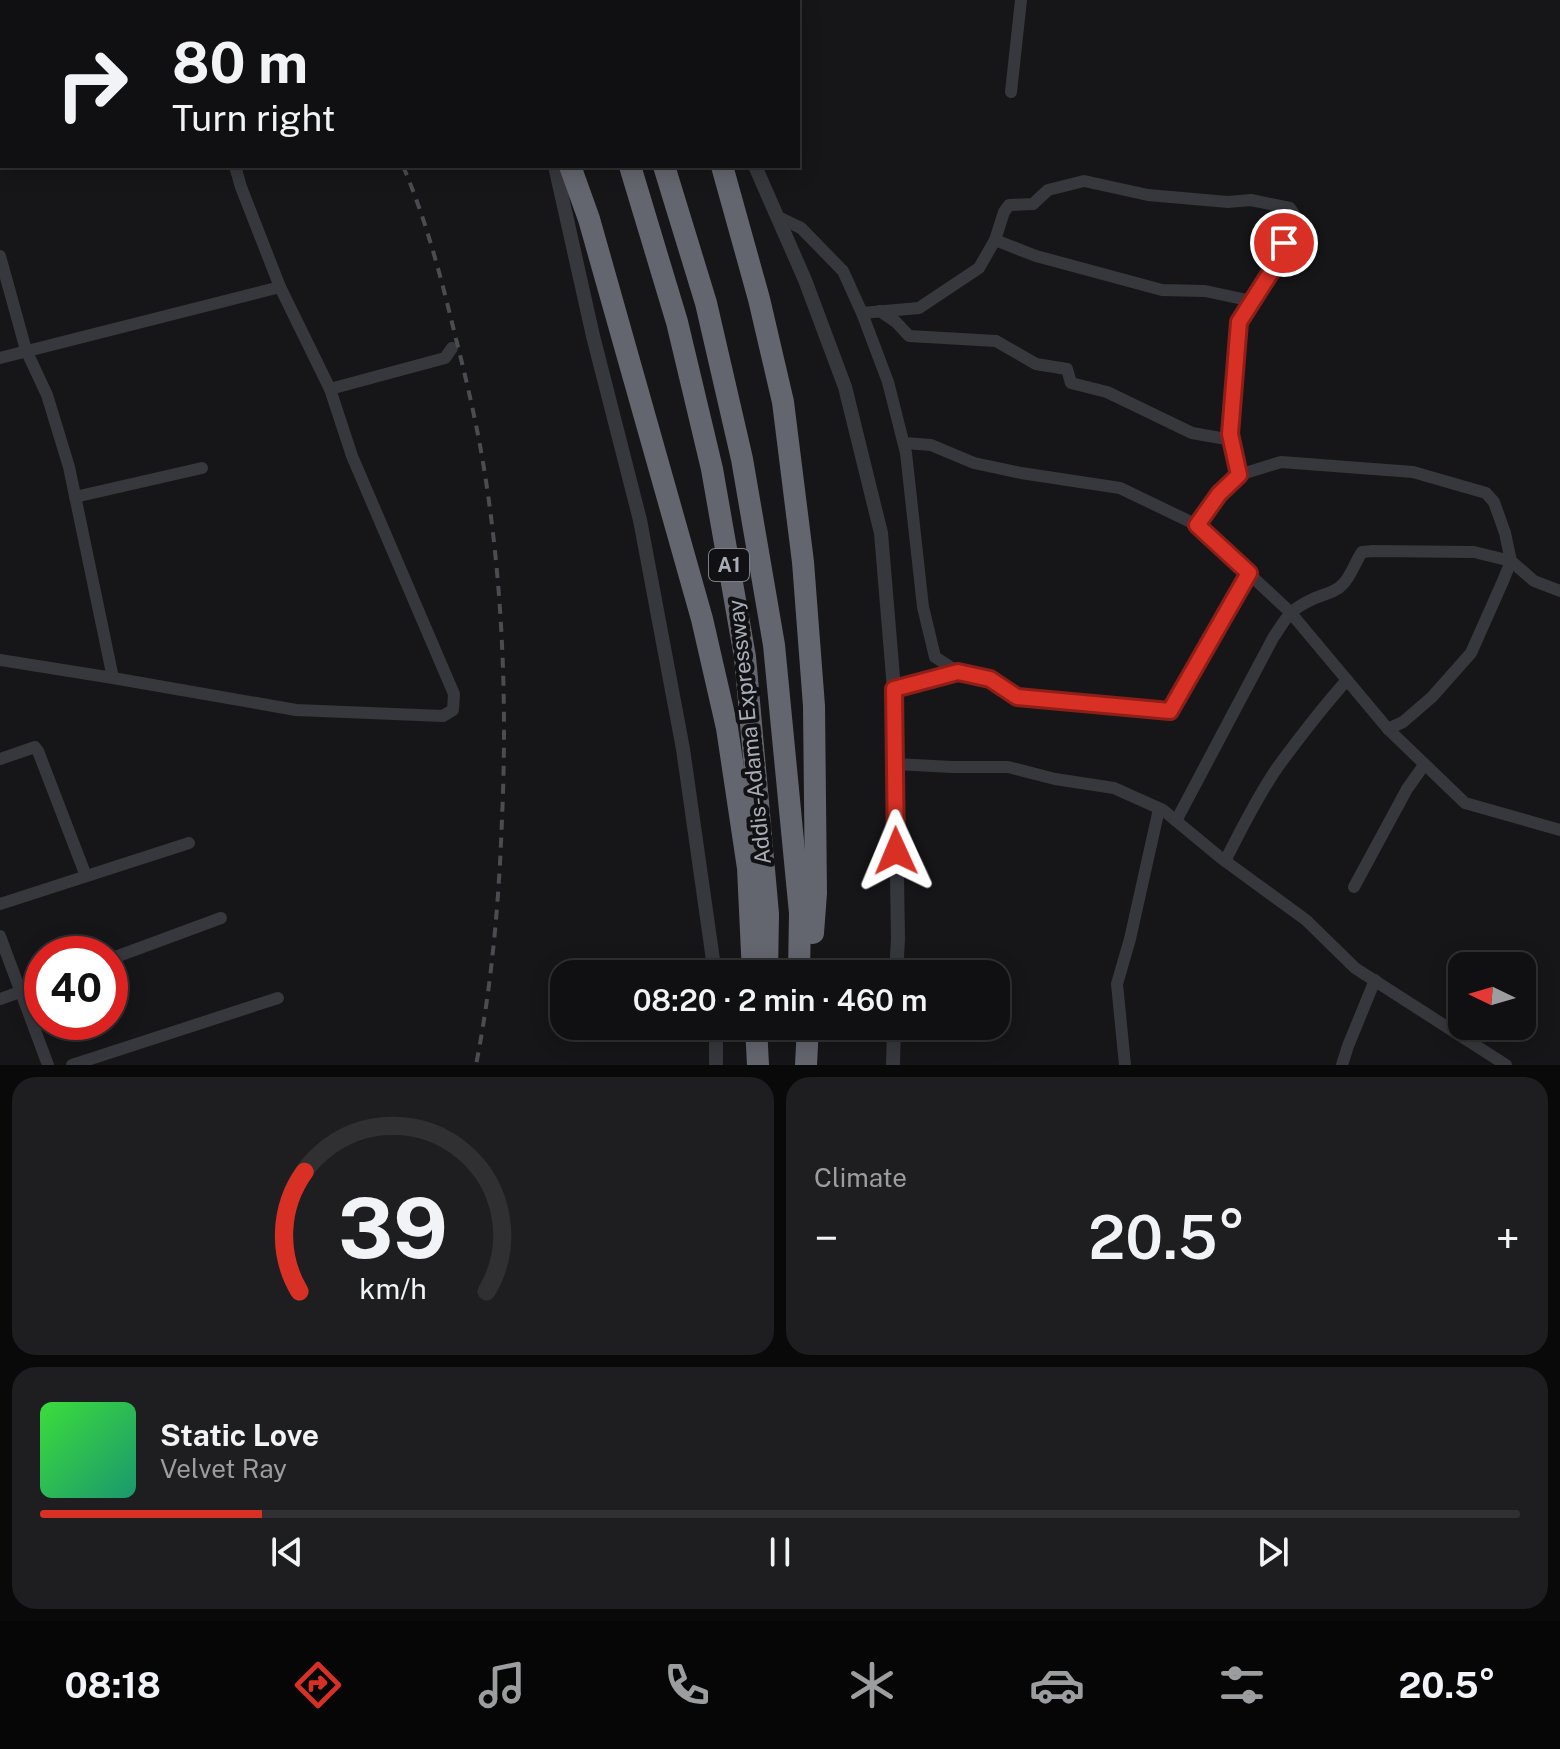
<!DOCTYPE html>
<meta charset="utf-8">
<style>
body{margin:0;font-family:"Public Sans",sans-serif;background:#1e1e20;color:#f1f3f6;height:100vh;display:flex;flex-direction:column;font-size:30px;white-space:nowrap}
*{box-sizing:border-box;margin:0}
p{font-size:26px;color:#9c9d9f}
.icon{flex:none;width:44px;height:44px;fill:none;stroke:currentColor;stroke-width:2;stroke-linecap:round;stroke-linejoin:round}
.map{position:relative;height:1065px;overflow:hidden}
.side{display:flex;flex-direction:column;gap:12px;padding:12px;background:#09090a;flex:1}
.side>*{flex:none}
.guide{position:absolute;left:0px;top:0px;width:800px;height:168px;box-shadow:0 4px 20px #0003,0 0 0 2px #303032;background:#101012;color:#f1f3f6;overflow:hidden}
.needle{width:52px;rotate:275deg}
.controls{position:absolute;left:1448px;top:952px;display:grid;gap:16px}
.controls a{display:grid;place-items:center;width:88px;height:88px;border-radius:16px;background:#101012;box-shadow:0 4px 20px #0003,0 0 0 2px #303032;font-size:40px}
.speed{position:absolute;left:24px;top:936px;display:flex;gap:16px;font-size:40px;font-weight:700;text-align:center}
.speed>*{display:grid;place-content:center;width:104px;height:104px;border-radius:50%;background:#101012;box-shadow:0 4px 20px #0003,0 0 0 2px #303032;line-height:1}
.speed .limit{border:12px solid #d22;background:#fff;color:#111}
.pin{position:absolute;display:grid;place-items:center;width:68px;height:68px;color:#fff;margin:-34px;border:4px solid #fff;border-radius:50%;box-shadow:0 2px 8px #0007}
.me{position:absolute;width:88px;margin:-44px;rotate:359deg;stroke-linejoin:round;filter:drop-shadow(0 0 6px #0008)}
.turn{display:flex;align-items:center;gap:28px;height:168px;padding:0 40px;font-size:36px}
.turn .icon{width:104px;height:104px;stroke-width:2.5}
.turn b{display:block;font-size:56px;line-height:68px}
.big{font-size:60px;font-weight:600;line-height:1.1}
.side .widget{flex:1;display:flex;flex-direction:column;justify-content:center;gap:12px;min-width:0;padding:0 28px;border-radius:24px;background:#1e1e20}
.side .dial{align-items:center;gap:0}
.dial svg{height:208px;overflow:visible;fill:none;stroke:#303032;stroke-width:7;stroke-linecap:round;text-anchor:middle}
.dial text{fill:#f1f3f6;stroke:none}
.song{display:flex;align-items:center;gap:24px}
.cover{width:96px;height:96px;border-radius:12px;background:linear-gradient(135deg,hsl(120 70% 55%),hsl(160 70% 35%))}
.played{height:8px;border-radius:4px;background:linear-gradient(90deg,#d93025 15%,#303032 15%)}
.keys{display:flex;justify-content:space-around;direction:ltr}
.heat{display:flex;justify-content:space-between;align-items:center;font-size:44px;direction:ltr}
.side .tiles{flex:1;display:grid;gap:12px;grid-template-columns:1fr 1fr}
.widget:last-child{grid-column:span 2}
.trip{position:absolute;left:550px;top:960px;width:460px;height:80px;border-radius:24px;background:#101012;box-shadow:0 4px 20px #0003,0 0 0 2px #303032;font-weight:600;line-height:80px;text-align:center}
.tab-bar{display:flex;height:128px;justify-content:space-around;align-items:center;background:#060607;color:#9c9d9f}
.tab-bar .icon{width:56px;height:56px}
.tab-bar .selected{color:#d93025}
.tab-bar b{font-size:36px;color:#f1f3f6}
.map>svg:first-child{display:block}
</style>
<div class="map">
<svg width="1560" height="1065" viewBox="0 0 1560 1065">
<rect width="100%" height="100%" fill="#161618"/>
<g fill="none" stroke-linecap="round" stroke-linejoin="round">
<g stroke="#37383d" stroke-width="12">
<polyline points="212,0 212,2"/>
<polyline points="1011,92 1021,0"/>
<polyline points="0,96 2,95"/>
<polyline points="778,217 801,228 843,271 862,313 919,308 979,268 995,240 1004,212 1009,205 1033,204 1048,190 1084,181 1148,195 1228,202 1251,200 1290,208 1294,214 1276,264 1239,322 1230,434 1239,475"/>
<polyline points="995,240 1036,256 1162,290 1205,291 1252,301"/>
<polyline points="0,256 26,350 47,395 69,467 113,678"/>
<polyline points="880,311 896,322 909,336 996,341 1036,364 1067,369 1071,383 1107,392 1192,433 1232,440"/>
<polyline points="862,313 888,382 906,453 923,607 935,657 958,672"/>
<polyline points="0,358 280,287"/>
<polyline points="330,389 445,358 452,348"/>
<polyline points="904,443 931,445 974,463 1021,473 1120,488 1197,525 1290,612 1388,729 1465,803 1560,830"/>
<polyline points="75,497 202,468"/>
<polyline points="1197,525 1219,494 1239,475 1281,462 1413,472 1486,493 1494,502 1505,533 1511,561 1503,581 1471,653 1432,697 1403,722 1388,729"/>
<polyline points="0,660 113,678 296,710 443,716 453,710 454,694 352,456 330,389 280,287 241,187 235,166"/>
<polyline points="894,689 958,672 990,679 1017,697 1170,711 1249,573"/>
<polyline points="0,759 35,747 38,751 86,876"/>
<polyline points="895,764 952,767 1008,767 1055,779 1114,788 1163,810 1221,858 1306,920 1355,968 1506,1065"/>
<path d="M1176 821 1273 638C1287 617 1289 610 1313 599 1323 594 1335 593 1342 585 1351 577 1355 562 1362 552L1373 551 1474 552 1511 561 1534 581 1560 591"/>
<path d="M1225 861C1241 830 1257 797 1277 768 1299 738 1322 708 1347 680"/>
<polyline points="1354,887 1407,789 1424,765"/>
<polyline points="0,904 189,843"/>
<polyline points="0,936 48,1065"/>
<polyline points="110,959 221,918"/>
<polyline points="0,999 42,984"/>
<polyline points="72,1065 278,998"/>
<polyline points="1125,1065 1117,984 1130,939 1159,809"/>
<polyline points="1342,1065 1348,1046 1375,980"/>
</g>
<g stroke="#37383d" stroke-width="14">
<polyline points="555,166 593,336 640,520 683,749 715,974"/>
<polyline points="755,166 805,280 845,387 881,533 894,689 898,939 896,974"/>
<polyline points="716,1026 716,1065"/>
<polyline points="893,1065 894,1026"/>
</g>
<polyline stroke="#53555c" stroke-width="18" points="510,0 510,2"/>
<g stroke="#63666e" stroke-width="22">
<polyline points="574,0 575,2"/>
<polyline points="609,0 610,2"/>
<polyline points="667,0 667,2"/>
<polyline points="570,166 589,219 702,619 727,728 748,868 753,974"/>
<polyline points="630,166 677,322 712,469 745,657 768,914 767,974"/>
<polyline points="664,166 706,303 742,459 774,645 800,913 799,974"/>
<polyline points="722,166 759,299 783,402 803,562 814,706 816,893 813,933"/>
<polyline points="756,1026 758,1065"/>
<polyline points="806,1065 808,1026"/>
</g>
<g stroke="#4a4c52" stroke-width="4" stroke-dasharray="10 8" stroke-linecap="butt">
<polyline points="327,0 328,2"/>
<path d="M403 166C427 222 442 281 456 339 468 386 479 434 486 481 503 593 507 706 502 819 499 901 492 984 476 1065"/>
</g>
</g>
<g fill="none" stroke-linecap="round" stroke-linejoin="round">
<defs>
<polyline id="route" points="896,851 894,689 958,672 990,679 1017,697 1170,711 1249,573 1197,525 1219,494 1239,475 1230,434 1239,322 1276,264 1284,243"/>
</defs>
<use href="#route" stroke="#8d1f18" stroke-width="20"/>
<use href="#route" stroke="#d93025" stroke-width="14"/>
</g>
<g text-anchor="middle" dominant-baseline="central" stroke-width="8" stroke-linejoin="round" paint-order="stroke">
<rect fill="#111113" stroke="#7b7e86" stroke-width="2" x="709" y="549" width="40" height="32" rx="6"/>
<g font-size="20" font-weight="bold" fill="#a8adb8">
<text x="729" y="565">A1</text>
</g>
<g font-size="22" fill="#a8adb8" stroke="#111113">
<text transform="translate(749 732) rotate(-96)">Addis-Adama Expressway</text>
</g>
</g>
</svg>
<div class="controls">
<a><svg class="needle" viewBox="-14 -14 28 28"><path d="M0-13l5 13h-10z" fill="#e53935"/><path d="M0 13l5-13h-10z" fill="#9c9d9f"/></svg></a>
</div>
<div class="speed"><div class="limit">40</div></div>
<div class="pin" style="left:1284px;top:243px;background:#d93025"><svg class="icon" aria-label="arrive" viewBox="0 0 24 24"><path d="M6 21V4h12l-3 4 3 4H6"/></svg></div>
<svg class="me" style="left:896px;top:851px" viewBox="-20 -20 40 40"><path d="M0-17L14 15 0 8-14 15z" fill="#d93025" stroke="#fff" stroke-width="4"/></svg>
<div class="trip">08:20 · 2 min · 460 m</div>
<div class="guide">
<div class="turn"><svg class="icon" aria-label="right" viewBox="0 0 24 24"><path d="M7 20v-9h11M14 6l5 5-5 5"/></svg><div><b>80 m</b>Turn right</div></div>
</div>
</div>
<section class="side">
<div class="tiles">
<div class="widget dial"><svg viewBox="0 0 100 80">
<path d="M14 69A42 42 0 1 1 86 69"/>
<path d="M14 69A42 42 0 0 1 16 23" stroke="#d93025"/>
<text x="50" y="56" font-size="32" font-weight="700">39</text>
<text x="50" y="72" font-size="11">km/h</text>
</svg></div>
<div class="widget"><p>Climate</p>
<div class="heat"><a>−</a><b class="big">20.5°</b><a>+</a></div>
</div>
<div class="widget">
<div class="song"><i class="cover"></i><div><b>Static Love</b><p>Velvet Ray</p></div></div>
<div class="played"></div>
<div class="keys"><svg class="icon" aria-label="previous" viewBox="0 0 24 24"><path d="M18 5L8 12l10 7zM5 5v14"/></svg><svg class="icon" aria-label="pause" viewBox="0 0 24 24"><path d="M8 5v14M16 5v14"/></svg><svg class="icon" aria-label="next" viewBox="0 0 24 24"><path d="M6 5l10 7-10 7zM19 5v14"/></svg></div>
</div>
</div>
</section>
<nav class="tab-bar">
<b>08:18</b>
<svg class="icon selected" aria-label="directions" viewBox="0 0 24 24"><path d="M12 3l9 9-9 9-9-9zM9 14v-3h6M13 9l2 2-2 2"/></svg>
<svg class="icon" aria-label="music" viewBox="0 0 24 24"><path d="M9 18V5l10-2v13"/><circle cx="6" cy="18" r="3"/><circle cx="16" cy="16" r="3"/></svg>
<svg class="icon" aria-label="phone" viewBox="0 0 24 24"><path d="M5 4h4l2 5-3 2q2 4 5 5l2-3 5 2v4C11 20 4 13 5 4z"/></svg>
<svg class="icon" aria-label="climate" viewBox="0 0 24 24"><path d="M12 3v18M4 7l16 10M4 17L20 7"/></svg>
<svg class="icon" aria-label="car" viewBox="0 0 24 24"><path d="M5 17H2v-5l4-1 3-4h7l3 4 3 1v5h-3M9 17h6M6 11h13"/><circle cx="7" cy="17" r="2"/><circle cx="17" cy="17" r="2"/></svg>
<svg class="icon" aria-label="filters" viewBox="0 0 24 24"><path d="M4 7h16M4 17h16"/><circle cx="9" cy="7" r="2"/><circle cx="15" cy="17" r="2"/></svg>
<b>20.5°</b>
</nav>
